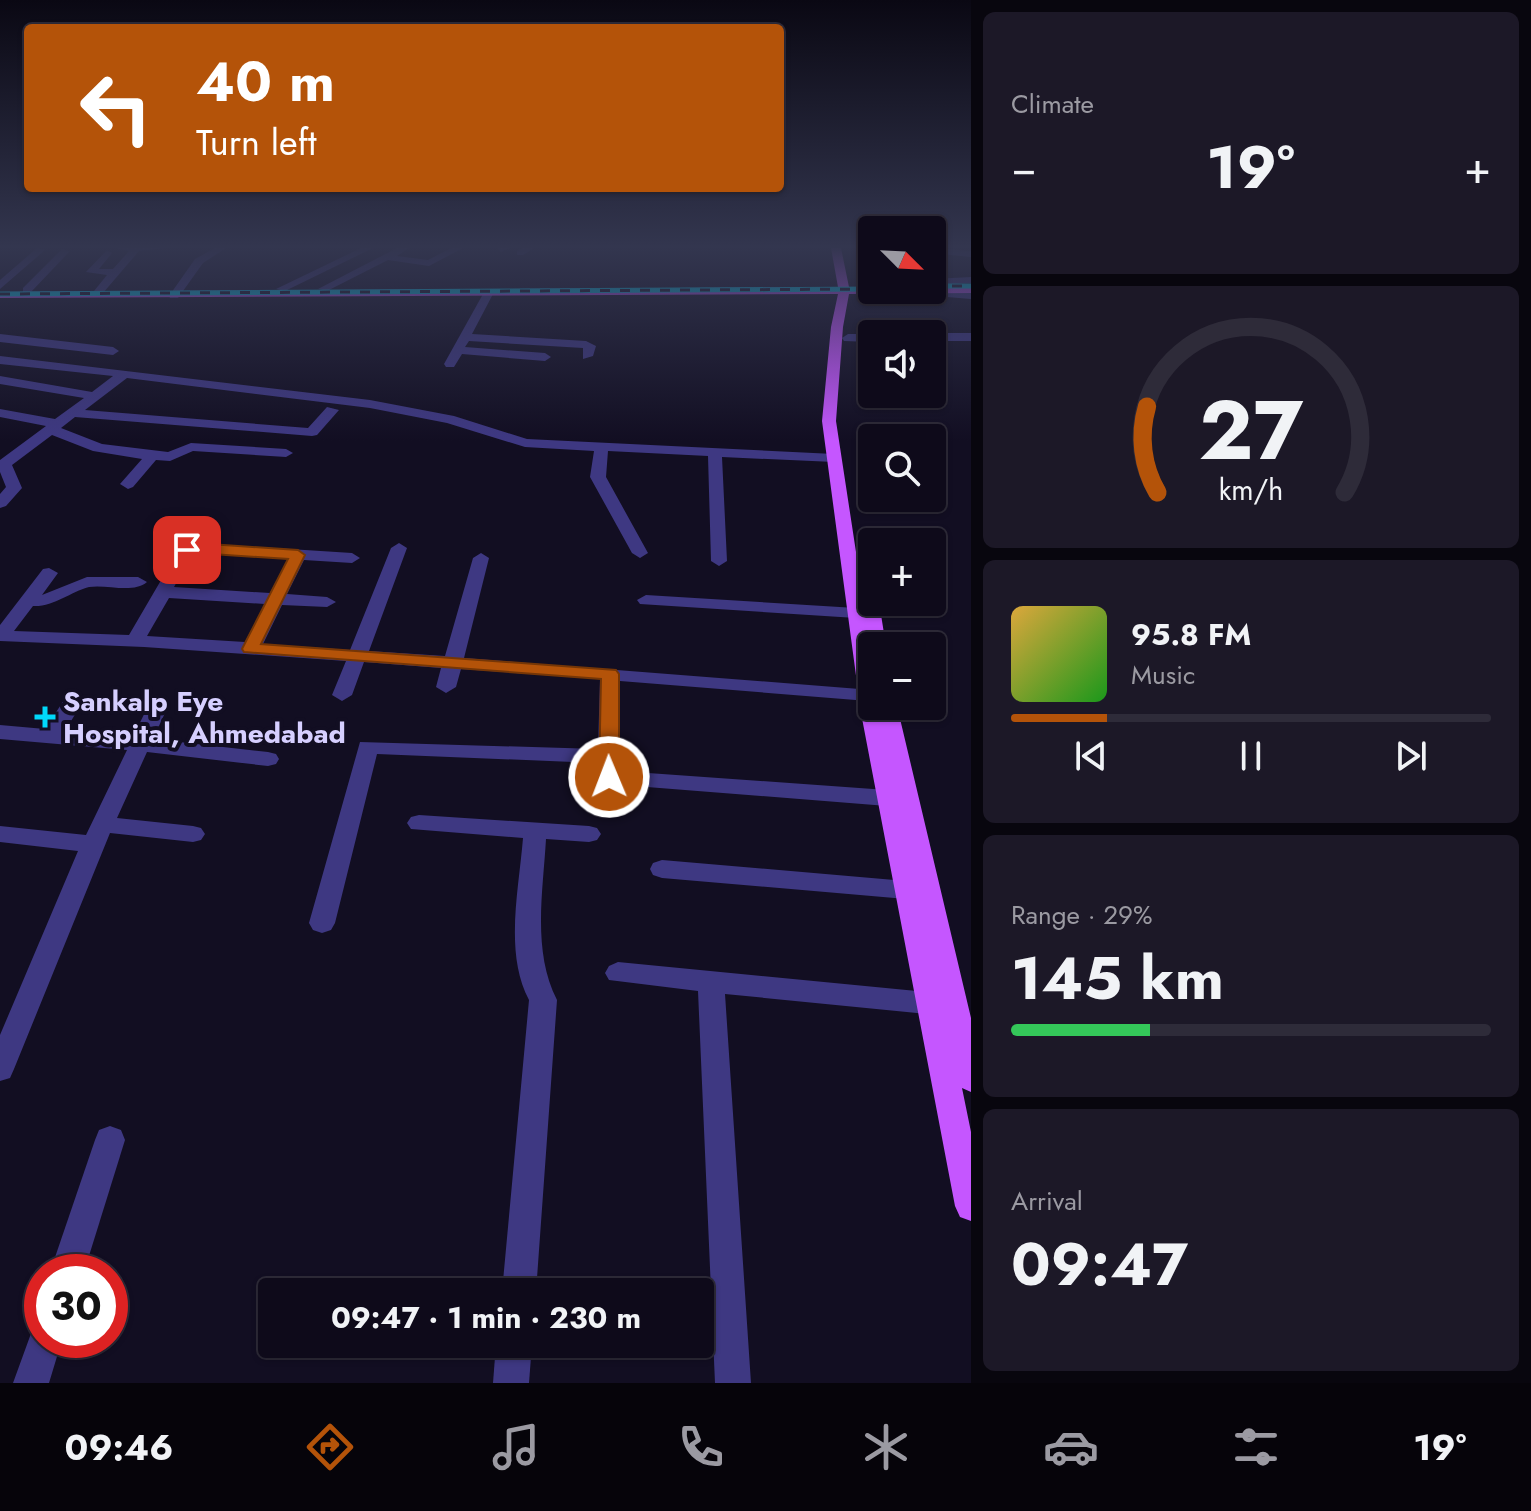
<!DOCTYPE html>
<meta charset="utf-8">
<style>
body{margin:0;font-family:Jost,sans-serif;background:#1c1827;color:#f1f3f6;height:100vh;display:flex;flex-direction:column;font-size:30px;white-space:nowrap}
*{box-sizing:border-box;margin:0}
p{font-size:26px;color:#9b9aa2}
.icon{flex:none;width:44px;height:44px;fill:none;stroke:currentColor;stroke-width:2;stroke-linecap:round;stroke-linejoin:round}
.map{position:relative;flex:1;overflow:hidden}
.panel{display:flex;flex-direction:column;gap:12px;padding:12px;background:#08060e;width:560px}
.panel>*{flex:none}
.top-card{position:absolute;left:24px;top:24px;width:760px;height:168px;border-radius:8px;box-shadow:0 2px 6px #0004,0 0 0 2px #2e2b39;background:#b45309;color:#fff;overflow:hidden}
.needle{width:52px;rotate:114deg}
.buttons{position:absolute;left:858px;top:216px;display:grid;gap:16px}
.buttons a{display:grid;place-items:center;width:88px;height:88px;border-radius:8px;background:#0e0a1a;box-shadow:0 2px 6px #0004,0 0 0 2px #2e2b39;font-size:40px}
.speed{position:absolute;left:24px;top:1254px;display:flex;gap:16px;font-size:40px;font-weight:700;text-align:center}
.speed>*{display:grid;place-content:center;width:104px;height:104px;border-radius:50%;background:#0e0a1a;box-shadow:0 2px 6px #0004,0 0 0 2px #2e2b39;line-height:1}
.speed .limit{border:12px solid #d22;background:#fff;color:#111}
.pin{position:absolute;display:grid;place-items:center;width:68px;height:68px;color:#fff;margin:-34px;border-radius:16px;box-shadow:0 4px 12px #0006}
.me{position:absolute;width:88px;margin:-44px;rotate:359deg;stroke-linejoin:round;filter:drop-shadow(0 0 6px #0008)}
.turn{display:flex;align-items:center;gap:28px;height:168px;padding:0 40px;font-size:36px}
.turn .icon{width:104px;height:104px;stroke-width:2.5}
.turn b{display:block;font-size:56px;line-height:68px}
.big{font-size:60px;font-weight:700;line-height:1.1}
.panel .tile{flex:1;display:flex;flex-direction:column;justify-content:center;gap:12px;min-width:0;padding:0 28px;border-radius:12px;background:#1c1827}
.panel .dial{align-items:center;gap:0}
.dial svg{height:208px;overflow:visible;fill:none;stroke:#2e2b39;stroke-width:7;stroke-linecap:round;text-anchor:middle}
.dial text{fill:#f1f3f6;stroke:none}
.song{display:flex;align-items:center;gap:24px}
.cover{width:96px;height:96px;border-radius:12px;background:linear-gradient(135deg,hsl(40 70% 55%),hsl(120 70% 35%))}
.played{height:8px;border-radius:4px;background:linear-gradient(90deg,#b45309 20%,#2e2b39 20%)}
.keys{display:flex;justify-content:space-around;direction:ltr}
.heat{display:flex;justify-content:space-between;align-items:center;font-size:44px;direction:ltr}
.charge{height:12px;border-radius:6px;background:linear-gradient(90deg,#34c759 29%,#2e2b39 0)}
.trip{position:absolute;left:258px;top:1278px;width:456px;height:80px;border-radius:8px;background:#0e0a1a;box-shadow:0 2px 6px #0004,0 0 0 2px #2e2b39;font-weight:700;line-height:80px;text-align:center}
.tab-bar{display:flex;height:128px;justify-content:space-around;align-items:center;background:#06040a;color:#9b9aa2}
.tab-bar .icon{width:56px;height:56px}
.tab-bar .on{color:#b45309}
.tab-bar b{font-size:36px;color:#f1f3f6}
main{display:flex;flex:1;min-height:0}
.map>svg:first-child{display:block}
</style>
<main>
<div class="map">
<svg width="971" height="1383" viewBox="0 0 971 1383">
<rect width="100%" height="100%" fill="#120e22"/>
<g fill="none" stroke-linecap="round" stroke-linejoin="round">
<g fill="#3e3882" fill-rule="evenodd">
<polygon points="37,248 45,250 0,289 0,280"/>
<polygon points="115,248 165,248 139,251 103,293 95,293 94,291 107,275 86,272 107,250 112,253 99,269 113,269 129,251"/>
<polygon points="215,248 226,248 203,263 178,298 170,298 169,296 195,259"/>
<polygon points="361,248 373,248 285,291 276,289"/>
<polygon points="397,248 409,248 397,256 428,260 451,248 463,248 429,266 388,260 327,291 318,289"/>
<polygon points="497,248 509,248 501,252"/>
<polygon points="523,248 534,248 523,255 517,255 517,251"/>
<polygon points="932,248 971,251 971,257 932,253"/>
<polygon points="62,249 70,251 31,292 23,292 23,288"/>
<polygon points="971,277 971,283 932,285 932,279"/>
<polygon points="932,290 971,293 971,299 911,294 906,291"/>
<polygon points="488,291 493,294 472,334 586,341 596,346 593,356 583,359 583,348 469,341 465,347 545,353 551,357 545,361 462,354 454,367 446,367 444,364 483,294"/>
<rect x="932" y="333" width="39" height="8"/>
<polygon points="0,334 113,347 119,351 113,355 0,342"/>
<polygon points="848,334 872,334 872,342 844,341 842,338"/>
<polygon points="0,356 370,400 454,416 527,439 834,454 841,458 834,462 722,457 727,561 719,566 711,561 708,456 608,451 606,477 648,553 640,558 632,553 590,477 594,451 525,447 447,423 370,408 127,378 85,410 308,428 327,407 339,410 317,435 312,436 75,417 61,428 102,444 168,452 191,443 286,449 293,453 286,457 193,451 170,461 156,460 133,487 128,489 120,484 142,459 93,451 52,435 12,465 22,488 6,506 0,508 0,494 6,487 0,472 0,460 46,426 0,417 0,409 55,419 84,398 0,384 0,376 92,392 113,376 0,364"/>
<path d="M195 543 352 553 360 558 352 563 304 560 287 594 327 597 336 602 327 607 282 605 263 644 350 650 391 548 399 543 407 548 369 651 445 656 473 558 481 553 489 558 464 658 872 690V700L868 701 620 681V771L887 790 895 793 898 798 895 803 887 806 609 784 601 782 597 763 377 754 335 923 331 930 322 933 313 930 309 923 360 742 598 749 600 679 461 669 456 687 446 693 436 687 441 668 364 662 352 695 342 701 332 695 346 661 144 647 0 641V625L43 569 49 568 58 573 42 595 87 577H138L147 582C133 594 107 584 89 587 70 592 54 607 33 606L14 631 129 635 181 546ZM193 553H195L288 559 270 593 174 587ZM169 598 265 604 245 642 147 636Z"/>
<polygon points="646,595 856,608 865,613 856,618 640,604 637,600"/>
<polygon points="75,692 85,698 65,731 133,737 150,702 160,696 170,702 153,739 268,752 276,754 279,759 276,764 268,766 147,752 117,818 193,826 201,828 205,834 201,840 193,842 110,833 14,1069 10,1078 0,1081 0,1035 78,851 0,842 0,826 86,835 127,750 0,739 0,725 45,729 68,694"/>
<path d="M419 815 589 826 597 828 601 834 597 840 589 842 546 839C543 892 532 951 557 1000L536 1292H502L529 1000C504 953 519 889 523 838L411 829 407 823 411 817Z"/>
<polygon points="662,860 906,881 915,884 918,890 915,896 906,899 662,878 653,875 650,869 653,863"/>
<polygon points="618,962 927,992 937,995 941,1003 937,1011 927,1014 725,994 751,1383 715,1383 698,991 609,980 605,973 609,966"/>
<polygon points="110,1126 121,1130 125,1140 84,1272 50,1272 95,1140 99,1130"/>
<polygon points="42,1324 42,1340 62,1340 49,1383 13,1383 33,1328"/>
<polygon points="496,1344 532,1344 529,1383 493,1383"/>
</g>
<polygon fill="#c556ff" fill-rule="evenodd" points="831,248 841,248 849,287 932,290 932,287 971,287 971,293 849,294 843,327 836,421 856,552 868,552 870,556 872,602 879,602 886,646 872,646 872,706 897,706 971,1018 971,1092 962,1088 971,1132 971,1221 960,1217 955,1206 861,713 822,421 831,327 838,294 0,298 0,292 838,287"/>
<defs>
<g id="rail">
<polyline points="932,286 971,286"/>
<polyline points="0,294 872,289"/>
</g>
</defs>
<use href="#rail" stroke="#00d8fa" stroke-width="5"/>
<use href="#rail" stroke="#120e22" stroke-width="3" stroke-dasharray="10" stroke-linecap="butt"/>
</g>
<linearGradient id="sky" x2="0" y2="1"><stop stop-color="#0a0813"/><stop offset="0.56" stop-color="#33364f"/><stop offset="1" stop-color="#33364f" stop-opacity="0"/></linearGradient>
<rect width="971" height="441" fill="url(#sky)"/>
<polygon fill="#b45309" stroke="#753606" stroke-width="2" points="195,543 298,550 305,555 261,644 616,670 619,674 619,777 609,784 599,777 601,679 244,652 242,649 288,559 196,553 187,555 179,550"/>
<path fill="#00d8fa" stroke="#120e22" stroke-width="3" d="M41 705h8v8h8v8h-8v8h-8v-8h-8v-8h8z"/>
<g text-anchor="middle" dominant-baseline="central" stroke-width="8" stroke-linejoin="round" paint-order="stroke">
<g font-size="28" font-weight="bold" fill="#d6cfff" stroke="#120e22" text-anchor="start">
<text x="63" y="701">Sankalp Eye<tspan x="63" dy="32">Hospital, Ahmedabad</tspan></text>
</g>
</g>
</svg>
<div class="buttons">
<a><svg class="needle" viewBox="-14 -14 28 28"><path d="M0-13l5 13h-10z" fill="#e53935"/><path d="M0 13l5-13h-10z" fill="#9b9aa2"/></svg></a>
<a><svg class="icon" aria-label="sound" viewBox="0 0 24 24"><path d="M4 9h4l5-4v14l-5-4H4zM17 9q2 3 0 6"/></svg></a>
<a><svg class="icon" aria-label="search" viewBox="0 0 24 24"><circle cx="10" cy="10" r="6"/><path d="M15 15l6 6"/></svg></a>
<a>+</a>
<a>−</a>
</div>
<div class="speed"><div class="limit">30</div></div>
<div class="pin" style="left:187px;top:550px;background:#d93025"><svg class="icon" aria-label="arrive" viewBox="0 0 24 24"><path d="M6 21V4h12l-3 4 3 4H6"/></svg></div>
<svg class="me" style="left:609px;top:777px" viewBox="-20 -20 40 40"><circle r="17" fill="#b45309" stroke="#fff" stroke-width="3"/><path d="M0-11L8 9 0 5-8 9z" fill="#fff"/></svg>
<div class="trip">09:47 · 1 min · 230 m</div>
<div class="top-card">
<div class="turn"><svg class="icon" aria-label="left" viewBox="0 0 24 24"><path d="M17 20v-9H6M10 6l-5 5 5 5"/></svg><div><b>40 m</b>Turn left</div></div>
</div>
</div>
<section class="panel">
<div class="tile"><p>Climate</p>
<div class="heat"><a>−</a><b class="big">19°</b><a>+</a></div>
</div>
<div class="tile dial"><svg viewBox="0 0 100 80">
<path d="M14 69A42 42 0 1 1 86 69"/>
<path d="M14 69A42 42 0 0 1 10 36" stroke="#b45309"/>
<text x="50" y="56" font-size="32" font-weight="700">27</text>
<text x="50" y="72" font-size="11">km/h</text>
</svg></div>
<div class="tile">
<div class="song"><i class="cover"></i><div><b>95.8 FM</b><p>Music</p></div></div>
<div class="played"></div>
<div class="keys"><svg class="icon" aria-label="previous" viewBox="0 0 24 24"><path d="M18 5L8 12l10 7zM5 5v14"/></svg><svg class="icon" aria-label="pause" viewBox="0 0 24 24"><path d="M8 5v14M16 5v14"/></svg><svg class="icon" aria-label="next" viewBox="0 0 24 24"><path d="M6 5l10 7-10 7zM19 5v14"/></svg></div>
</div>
<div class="tile"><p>Range · 29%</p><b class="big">145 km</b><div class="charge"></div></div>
<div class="tile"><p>Arrival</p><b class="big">09:47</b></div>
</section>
</main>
<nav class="tab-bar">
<b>09:46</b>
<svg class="icon on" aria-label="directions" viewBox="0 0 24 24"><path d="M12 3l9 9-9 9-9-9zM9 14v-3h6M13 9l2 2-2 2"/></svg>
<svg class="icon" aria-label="music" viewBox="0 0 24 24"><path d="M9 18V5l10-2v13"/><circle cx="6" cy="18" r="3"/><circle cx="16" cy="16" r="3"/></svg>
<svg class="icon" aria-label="phone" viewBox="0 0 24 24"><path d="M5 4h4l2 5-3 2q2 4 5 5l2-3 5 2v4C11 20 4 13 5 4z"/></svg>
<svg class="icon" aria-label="climate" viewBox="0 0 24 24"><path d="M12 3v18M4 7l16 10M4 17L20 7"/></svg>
<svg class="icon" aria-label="car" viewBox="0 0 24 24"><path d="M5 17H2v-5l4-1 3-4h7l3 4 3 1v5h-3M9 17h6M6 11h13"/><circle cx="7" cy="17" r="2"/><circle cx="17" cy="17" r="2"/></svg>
<svg class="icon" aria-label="filters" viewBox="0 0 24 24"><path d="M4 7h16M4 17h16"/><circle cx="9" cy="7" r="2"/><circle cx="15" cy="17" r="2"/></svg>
<b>19°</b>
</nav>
